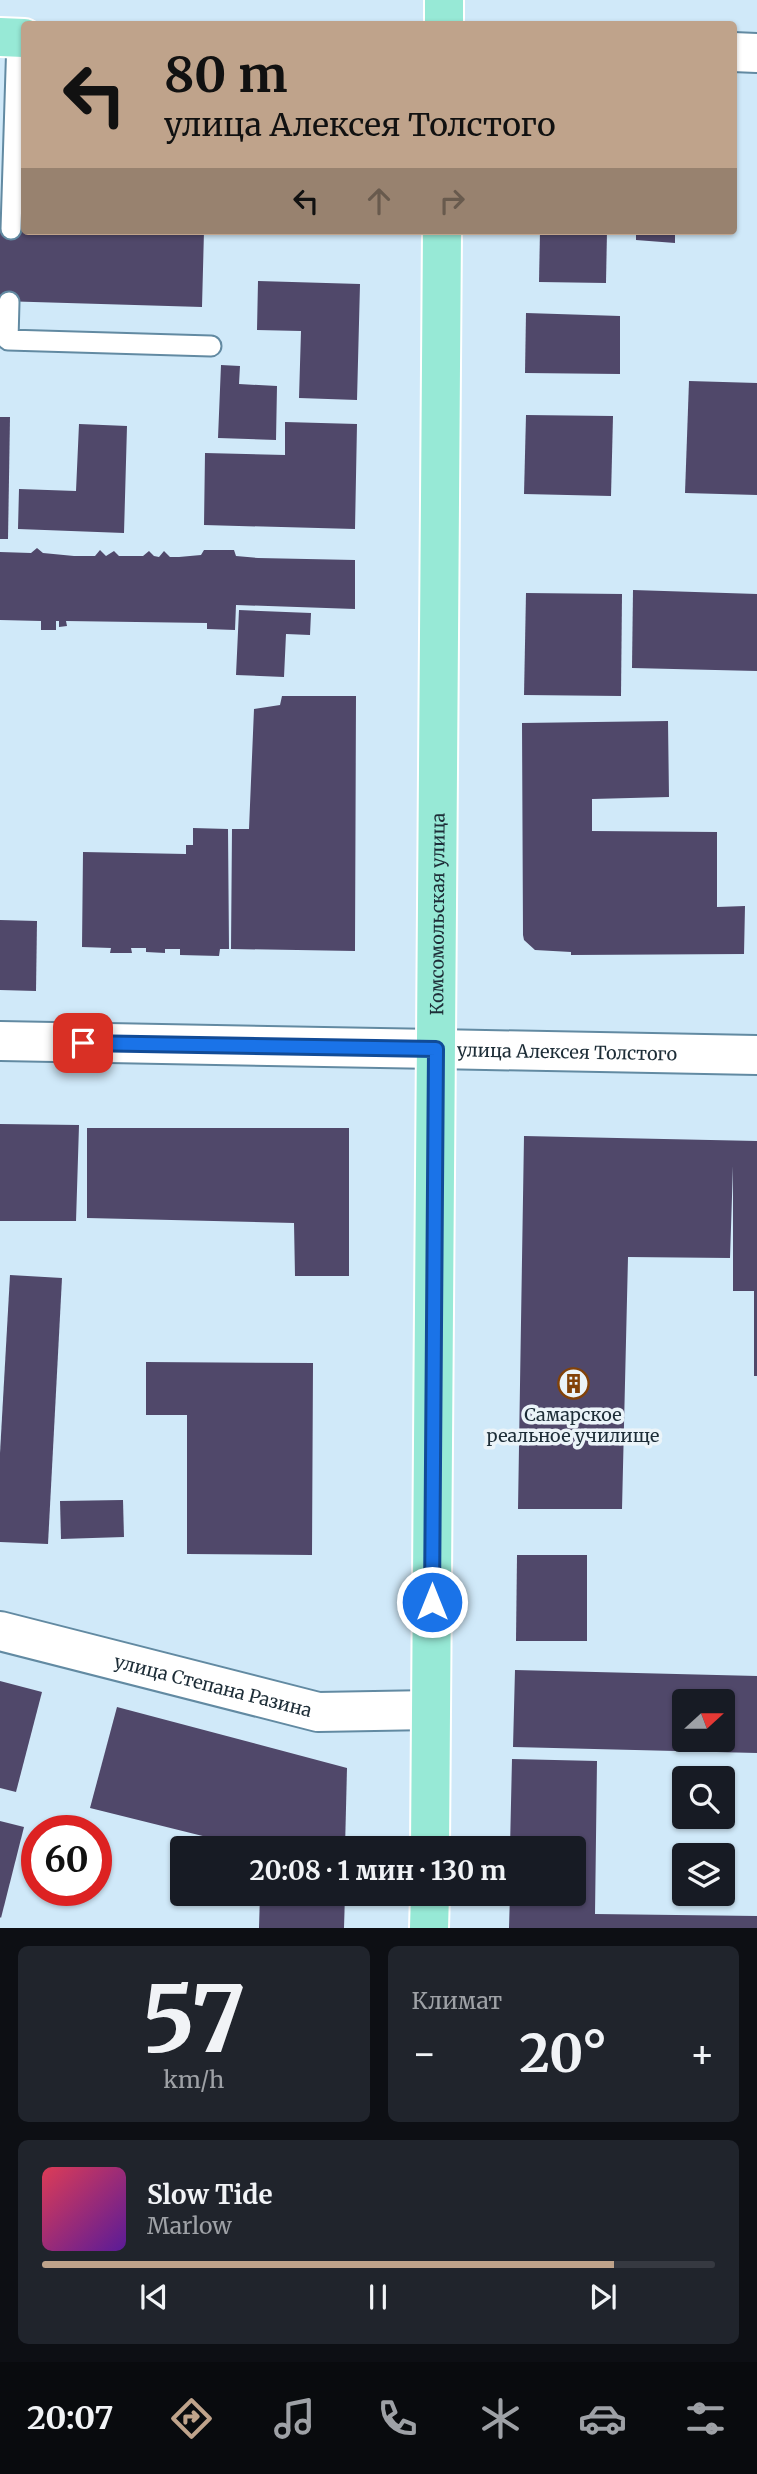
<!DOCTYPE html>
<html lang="ru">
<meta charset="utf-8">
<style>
body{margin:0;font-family:Merriweather,serif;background:#20242c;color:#f1f3f6;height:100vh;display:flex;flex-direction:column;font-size:26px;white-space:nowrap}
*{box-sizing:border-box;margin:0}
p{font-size:23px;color:#9ea1a6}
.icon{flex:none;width:38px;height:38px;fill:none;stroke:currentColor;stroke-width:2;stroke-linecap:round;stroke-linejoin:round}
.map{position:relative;height:1928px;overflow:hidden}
.side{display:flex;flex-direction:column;gap:18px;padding:18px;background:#0d0f14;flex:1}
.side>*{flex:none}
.top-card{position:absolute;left:21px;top:21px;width:716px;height:214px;border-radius:7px;box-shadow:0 2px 5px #0004;background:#bfa38b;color:#111;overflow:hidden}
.needle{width:46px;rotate:69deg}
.buttons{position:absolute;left:672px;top:1689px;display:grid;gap:14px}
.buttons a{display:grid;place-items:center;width:63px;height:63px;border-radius:7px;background:#171b24;box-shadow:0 2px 5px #0004;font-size:35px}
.speed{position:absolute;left:21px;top:1815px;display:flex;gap:14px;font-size:35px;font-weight:700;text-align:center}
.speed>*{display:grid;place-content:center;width:91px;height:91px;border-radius:50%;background:#171b24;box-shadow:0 2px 5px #0004;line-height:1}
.speed .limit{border:10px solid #d22;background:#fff;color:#111}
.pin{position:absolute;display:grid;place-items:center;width:60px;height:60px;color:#fff;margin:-30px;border-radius:14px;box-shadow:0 4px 10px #0006}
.me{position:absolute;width:77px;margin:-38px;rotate:0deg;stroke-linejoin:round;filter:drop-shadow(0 0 5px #0008)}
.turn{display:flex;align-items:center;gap:24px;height:147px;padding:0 28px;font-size:32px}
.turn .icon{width:91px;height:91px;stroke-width:2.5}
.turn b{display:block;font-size:49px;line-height:60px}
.lanes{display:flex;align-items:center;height:66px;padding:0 28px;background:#0003;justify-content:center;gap:35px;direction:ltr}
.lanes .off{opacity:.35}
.big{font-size:52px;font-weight:700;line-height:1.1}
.side .tile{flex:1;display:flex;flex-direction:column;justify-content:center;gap:10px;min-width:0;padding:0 24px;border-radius:10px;background:#20242c}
.side .dial{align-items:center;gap:0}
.dial b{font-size:91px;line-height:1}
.song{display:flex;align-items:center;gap:21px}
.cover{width:84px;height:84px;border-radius:10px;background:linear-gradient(135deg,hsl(350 70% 55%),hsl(270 70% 35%))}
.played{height:7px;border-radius:4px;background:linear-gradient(90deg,#bfa38b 85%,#363941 85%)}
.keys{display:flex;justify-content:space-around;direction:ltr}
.heat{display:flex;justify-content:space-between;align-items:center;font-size:38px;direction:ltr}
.side .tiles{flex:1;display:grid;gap:18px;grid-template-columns:1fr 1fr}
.tile:last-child{grid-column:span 2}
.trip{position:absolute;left:170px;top:1836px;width:416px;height:70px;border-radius:7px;background:#171b24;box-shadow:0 2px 5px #0004;font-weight:700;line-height:70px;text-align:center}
.dock{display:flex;height:112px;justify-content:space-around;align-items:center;background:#090b0e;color:#9ea1a6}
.dock .icon{width:49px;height:49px}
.dock .on{color:#bfa38b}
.dock b{font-size:32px;color:#f1f3f6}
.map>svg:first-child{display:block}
</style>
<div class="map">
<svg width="757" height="1928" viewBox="0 0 757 1928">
<rect width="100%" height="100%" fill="#d0e9f9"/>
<g fill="#50486a" fill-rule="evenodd">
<polygon points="0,229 24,231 204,231 202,307 0,301"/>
<polygon points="540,231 607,231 606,283 539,282"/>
<polygon points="636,231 675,231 675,243 636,240"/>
<polygon points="258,281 360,284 357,400 299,398 301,331 257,330"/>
<polygon points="526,313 620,316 620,374 525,373"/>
<polygon points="221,365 240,366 239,384 277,386 276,440 218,438"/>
<polygon points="689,381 757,383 757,495 685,493"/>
<polygon points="526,415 613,416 611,496 524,494"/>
<polygon points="0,417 10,417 8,539 0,539"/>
<polygon points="285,422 357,424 355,529 204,525 205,453 285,455"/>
<polygon points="79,424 127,426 124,533 18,529 19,489 76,491"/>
<polygon points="37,548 43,553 74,556 95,556 100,550 106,556 114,551 119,556 143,556 149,551 154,556 159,557 164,551 170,557 179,557 201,555 204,550 234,550 236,556 258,558 355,560 355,609 236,605 235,630 207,629 207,623 66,621 67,626 59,627 59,621 56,621 56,630 41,630 41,621 0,620 0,552 31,553"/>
<polygon points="633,590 757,594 757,671 632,668"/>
<polygon points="526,593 622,594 621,696 524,695"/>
<polygon points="239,610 311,613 310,635 286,634 284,677 236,675"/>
<polygon points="282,696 356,696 355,951 231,949 232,829 249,829 254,709 280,705"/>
<polygon points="668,721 669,797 592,799 592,831 717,832 717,907 745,906 744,954 571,955 571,952 535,950 524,940 523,935 522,723"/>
<polygon points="193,828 228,829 229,949 220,949 219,956 180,955 180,949 165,949 165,953 146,952 146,948 131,948 132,953 110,953 111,948 82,947 83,852 186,854 186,845 193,845"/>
<polygon points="0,920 37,921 36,991 0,990"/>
<polygon points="0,1124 79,1125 76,1221 0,1221"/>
<polygon points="87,1128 349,1128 349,1276 295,1276 294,1223 87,1218"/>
<polygon points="524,1136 757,1141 757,1376 754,1376 754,1291 733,1291 733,1166 730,1258 628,1257 622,1509 518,1509"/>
<polygon points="10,1275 62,1278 48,1544 0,1542 0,1453"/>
<polygon points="146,1362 313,1363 312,1555 187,1554 187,1415 146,1415"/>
<polygon points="123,1500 124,1537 61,1539 60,1501"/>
<polygon points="517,1555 587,1555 587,1641 516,1641"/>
<path d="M515 1670 757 1676V1753L513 1747ZM684 1701H723V1740H684Z"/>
<polygon points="0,1681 42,1692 16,1792 0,1788"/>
<polygon points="117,1707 347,1768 345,1848 251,1848 90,1808"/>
<polygon points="512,1759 597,1761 595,1914 757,1916 757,1928 509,1928 510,1894 574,1894 574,1848 510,1848"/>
<polygon points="0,1821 24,1827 1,1918 0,1917"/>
<polygon points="260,1894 345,1894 344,1928 259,1928"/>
</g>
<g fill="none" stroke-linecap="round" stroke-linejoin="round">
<defs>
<g id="lane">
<polyline points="11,229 17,38"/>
<polyline points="9,302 8,340 211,346"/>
</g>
<polyline id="street" points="0,1041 436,1049"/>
<g id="secondary">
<polyline points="733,52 757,53"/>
<path id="s1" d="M436 1049 757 1055"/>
<path id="s2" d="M0 1631 318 1712 431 1710"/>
</g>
<g id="primary">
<polyline points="444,24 444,0"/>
<polyline points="0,37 24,38"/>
<path id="s3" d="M430 1848 442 231"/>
<polyline points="429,1928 430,1894"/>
</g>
</defs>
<use href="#lane" stroke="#628aa2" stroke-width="23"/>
<use href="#street" stroke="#628aa2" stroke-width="42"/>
<use href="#secondary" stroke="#628aa2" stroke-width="42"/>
<use href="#primary" stroke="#fff" stroke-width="42"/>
<use href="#lane" stroke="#fff" stroke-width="19"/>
<use href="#street" stroke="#fff" stroke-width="38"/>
<use href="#secondary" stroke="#fff" stroke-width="38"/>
<use href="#primary" stroke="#97e9d6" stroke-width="38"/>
</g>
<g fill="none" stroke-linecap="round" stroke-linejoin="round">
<defs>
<polyline id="route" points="83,1043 436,1049 432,1602"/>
</defs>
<use href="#route" stroke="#114b97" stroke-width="18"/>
<use href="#route" stroke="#1a73e8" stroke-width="12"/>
</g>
<defs>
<symbol id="building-ring" viewBox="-11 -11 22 22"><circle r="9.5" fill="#ebf4f9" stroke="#824208" stroke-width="1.5"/><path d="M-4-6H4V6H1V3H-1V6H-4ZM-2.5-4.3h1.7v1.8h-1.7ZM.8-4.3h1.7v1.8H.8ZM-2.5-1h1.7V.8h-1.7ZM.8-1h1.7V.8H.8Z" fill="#824208"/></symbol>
</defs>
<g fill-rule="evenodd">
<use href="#building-ring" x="556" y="1366" width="35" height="35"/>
</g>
<g text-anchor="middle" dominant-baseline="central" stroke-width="7" stroke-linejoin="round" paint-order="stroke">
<g font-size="18" fill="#1d2d37" stroke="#ebf4f9">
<text stroke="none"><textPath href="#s3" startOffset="934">Комсомольская улица</textPath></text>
<text stroke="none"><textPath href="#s1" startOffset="131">улица Алексея Толстого</textPath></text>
<text stroke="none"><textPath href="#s2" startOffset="220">улица Степана Разина</textPath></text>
</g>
<g font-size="18" fill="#1d2d37" stroke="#ebf4f9">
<text x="573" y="1414">Самарское<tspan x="573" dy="21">реальное училище</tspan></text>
</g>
</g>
</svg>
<div class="buttons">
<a><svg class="needle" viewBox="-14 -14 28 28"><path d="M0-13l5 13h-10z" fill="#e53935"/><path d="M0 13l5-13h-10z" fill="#9ea1a6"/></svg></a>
<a><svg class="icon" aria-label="search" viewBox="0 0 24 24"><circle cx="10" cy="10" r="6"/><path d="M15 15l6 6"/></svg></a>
<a><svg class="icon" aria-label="layers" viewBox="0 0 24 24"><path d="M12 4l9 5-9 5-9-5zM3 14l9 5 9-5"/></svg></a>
</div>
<div class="speed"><div class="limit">60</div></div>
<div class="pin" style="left:83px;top:1043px;background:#d93025"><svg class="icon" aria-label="arrive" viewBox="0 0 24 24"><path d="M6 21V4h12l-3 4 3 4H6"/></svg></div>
<svg class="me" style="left:432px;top:1602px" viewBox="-20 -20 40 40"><circle r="17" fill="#1a73e8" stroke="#fff" stroke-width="3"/><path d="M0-11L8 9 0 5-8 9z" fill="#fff"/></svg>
<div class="trip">20:08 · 1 мин · 130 m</div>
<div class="top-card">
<div class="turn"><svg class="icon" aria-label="left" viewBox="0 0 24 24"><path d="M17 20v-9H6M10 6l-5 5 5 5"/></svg><div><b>80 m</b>улица Алексея Толстого</div></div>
<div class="lanes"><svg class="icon" aria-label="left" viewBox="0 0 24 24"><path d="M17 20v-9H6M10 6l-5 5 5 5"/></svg><svg class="icon off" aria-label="ahead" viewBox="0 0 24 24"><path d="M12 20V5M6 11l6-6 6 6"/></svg><svg class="icon off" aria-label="right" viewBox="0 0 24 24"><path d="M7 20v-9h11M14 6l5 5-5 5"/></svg></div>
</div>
</div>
<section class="side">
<div class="tiles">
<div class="tile dial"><b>57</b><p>km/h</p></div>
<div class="tile"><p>Климат</p>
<div class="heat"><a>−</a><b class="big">20°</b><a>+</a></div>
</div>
<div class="tile">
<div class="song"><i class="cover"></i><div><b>Slow Tide</b><p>Marlow</p></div></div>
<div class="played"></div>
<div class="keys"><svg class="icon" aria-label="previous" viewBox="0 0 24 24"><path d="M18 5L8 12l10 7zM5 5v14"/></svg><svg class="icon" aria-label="pause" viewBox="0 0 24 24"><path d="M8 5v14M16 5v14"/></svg><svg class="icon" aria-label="next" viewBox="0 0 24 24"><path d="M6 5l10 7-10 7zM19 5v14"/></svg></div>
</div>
</div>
</section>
<nav class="dock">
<b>20:07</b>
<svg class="icon on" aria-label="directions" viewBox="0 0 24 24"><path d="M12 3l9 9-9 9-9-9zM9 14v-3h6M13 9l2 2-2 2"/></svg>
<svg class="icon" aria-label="music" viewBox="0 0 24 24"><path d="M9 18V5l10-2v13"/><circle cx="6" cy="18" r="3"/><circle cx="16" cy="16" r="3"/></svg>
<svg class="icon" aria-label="phone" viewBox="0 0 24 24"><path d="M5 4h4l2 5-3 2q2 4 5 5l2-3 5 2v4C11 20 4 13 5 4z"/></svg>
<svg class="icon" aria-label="climate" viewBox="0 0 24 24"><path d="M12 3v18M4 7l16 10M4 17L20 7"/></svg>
<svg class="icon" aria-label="car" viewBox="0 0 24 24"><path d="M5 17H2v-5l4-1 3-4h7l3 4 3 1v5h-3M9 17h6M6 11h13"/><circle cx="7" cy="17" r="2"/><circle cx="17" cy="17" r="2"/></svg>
<svg class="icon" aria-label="filters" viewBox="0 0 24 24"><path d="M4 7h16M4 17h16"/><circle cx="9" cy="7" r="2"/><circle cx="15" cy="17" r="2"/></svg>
</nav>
